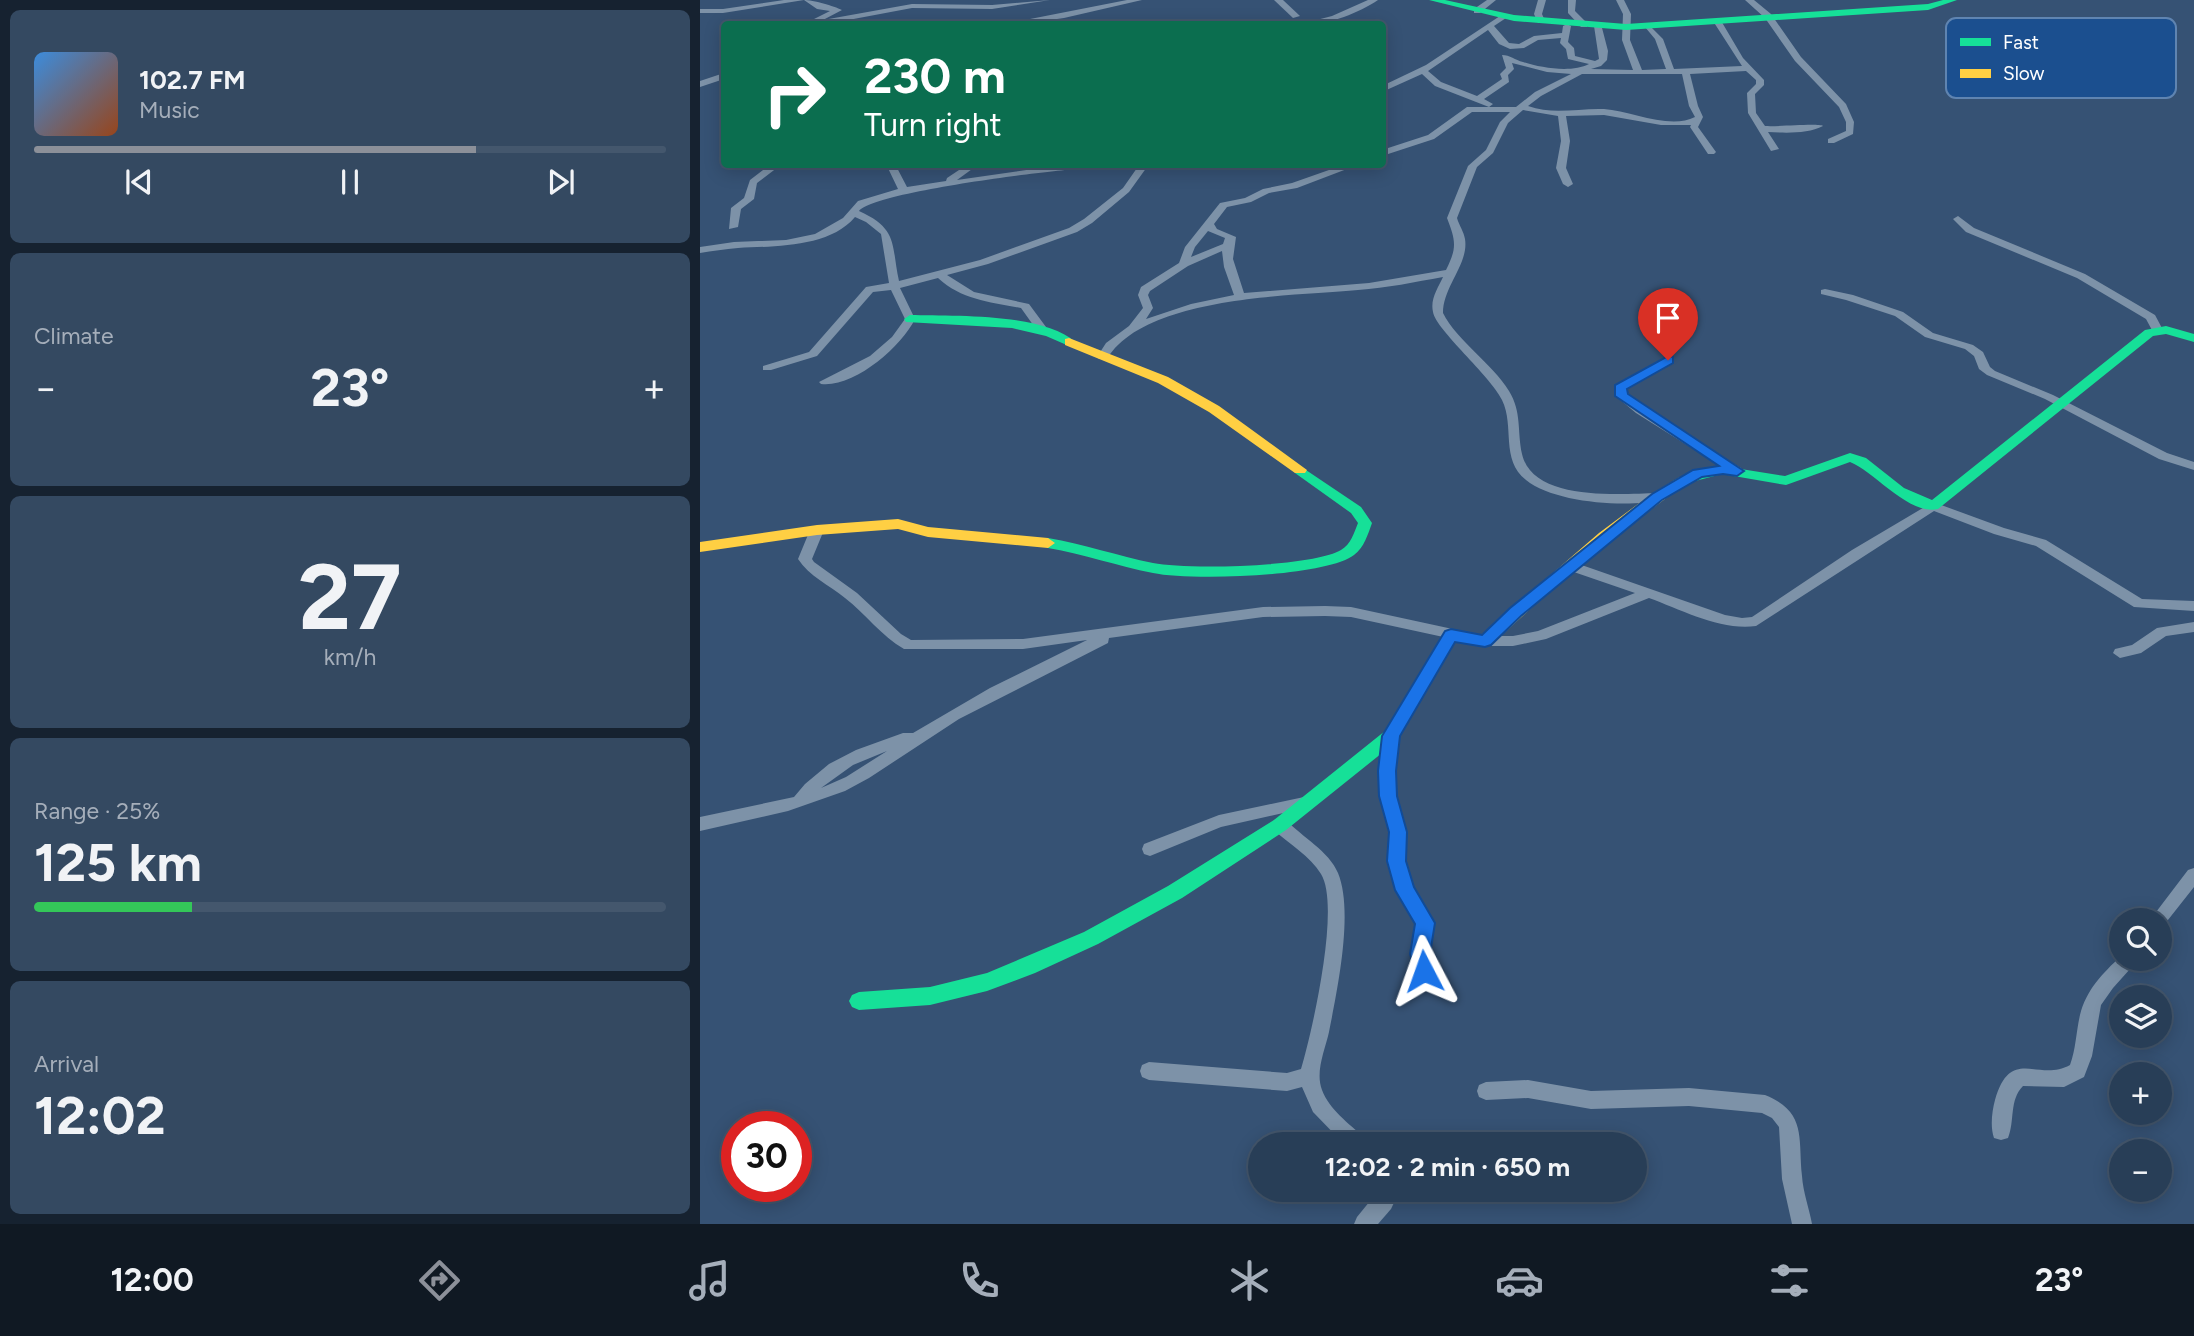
<!DOCTYPE html>
<meta charset="utf-8">
<style>
body{margin:0;font-family:Figtree,sans-serif;background:#344961;color:#f1f3f6;height:100vh;display:flex;flex-direction:column;font-size:26px;white-space:nowrap}
*{box-sizing:border-box;margin:0}
p{font-size:23px;color:#a5aeba}
.icon{flex:none;width:38px;height:38px;fill:none;stroke:currentColor;stroke-width:2;stroke-linecap:round;stroke-linejoin:round}
.map{position:relative;flex:1;overflow:hidden}
.sheet{display:flex;flex-direction:column;gap:10px;padding:10px;background:#162230;width:700px}
.sheet>*{flex:none}
.top-card{position:absolute;left:21px;top:21px;width:665px;height:147px;border-radius:7px;box-shadow:0 4px 18px #0003,0 0 0 2px #44576d;background:#0b6e4f;color:#fff;overflow:hidden}
.controls{position:absolute;left:1409px;top:908px;display:grid;gap:14px}
.controls a{display:grid;place-items:center;width:63px;height:63px;border-radius:50%;background:#283e57;box-shadow:0 4px 18px #0003,0 0 0 2px #44576d;font-size:35px}
.speed{position:absolute;left:21px;top:1111px;display:flex;gap:14px;font-size:35px;font-weight:700;text-align:center}
.speed>*{display:grid;place-content:center;width:91px;height:91px;border-radius:50%;background:#283e57;box-shadow:0 4px 18px #0003,0 0 0 2px #44576d;line-height:1}
.speed .limit{border:10px solid #d22;background:#fff;color:#111}
.pin{position:absolute;display:grid;place-items:center;width:60px;height:60px;color:#fff;margin:-72px -30px;border-radius:50% 50% 50% 0;rotate:-45deg;box-shadow:0 0 7px #0007}
.pin .icon{rotate:45deg}
.me{position:absolute;width:77px;margin:-38px;rotate:356deg;stroke-linejoin:round;filter:drop-shadow(0 0 5px #0008)}
.turn{display:flex;align-items:center;gap:24px;height:147px;padding:0 28px;font-size:32px}
.turn .icon{width:91px;height:91px;stroke-width:2.5}
.turn b{display:block;font-size:49px;line-height:60px}
.big{font-size:52px;font-weight:700;line-height:1.1}
.sheet .tile{flex:1;display:flex;flex-direction:column;justify-content:center;gap:10px;min-width:0;padding:0 24px;border-radius:10px;background:#344961}
.sheet .dial{align-items:center;gap:0}
.dial b{font-size:91px;line-height:1}
.song{display:flex;align-items:center;gap:21px}
.cover{width:84px;height:84px;border-radius:10px;background:linear-gradient(135deg,hsl(210 70% 55%),hsl(20 70% 35%))}
.played{height:7px;border-radius:4px;background:linear-gradient(90deg,#8c9099 70%,#44576d 70%)}
.keys{display:flex;justify-content:space-around;direction:ltr}
.heat{display:flex;justify-content:space-between;align-items:center;font-size:38px;direction:ltr}
.charge{height:10px;border-radius:5px;background:linear-gradient(90deg,#34c759 25%,#44576d 0)}
.trip{position:absolute;left:548px;top:1132px;width:399px;height:70px;border-radius:35px;background:#283e57;box-shadow:0 4px 18px #0003,0 0 0 2px #44576d;font-weight:700;line-height:70px;text-align:center}
.dock{display:flex;height:112px;justify-content:space-around;align-items:center;background:#101923;color:#a5aeba}
.dock .icon{width:49px;height:49px}
.dock .active{color:#8c9099}
.dock b{font-size:32px;color:#f1f3f6}
main{display:flex;flex:1;min-height:0}
.map>svg:first-child{display:block}
</style>
<main>
<section class="sheet">
<div class="tile">
<div class="song"><i class="cover"></i><div><b>102.7 FM</b><p>Music</p></div></div>
<div class="played"></div>
<div class="keys"><svg class="icon" aria-label="previous" viewBox="0 0 24 24"><path d="M18 5L8 12l10 7zM5 5v14"/></svg><svg class="icon" aria-label="pause" viewBox="0 0 24 24"><path d="M8 5v14M16 5v14"/></svg><svg class="icon" aria-label="next" viewBox="0 0 24 24"><path d="M6 5l10 7-10 7zM19 5v14"/></svg></div>
</div>
<div class="tile"><p>Climate</p>
<div class="heat"><a>−</a><b class="big">23°</b><a>+</a></div>
</div>
<div class="tile dial"><b>27</b><p>km/h</p></div>
<div class="tile"><p>Range · 25%</p><b class="big">125 km</b><div class="charge"></div></div>
<div class="tile"><p>Arrival</p><b class="big">12:02</b></div>
</section>
<div class="map">
<svg width="1494" height="1224" viewBox="0 0 1494 1224">
<rect width="100%" height="100%" fill="#365274"/>
<g fill="none" stroke-linecap="round" stroke-linejoin="round">
<g fill="#7d92a8" fill-rule="evenodd">
<polygon points="84,0 104,0 23,13 0,13 0,9 23,9"/>
<path d="M104 0C113 0 134 6 142 10L123 20 212 4 292 5 350 0 292 9 212 8 127 24H119L112 20 130 11 117 9Z"/>
<polygon points="427,0 442,0 364,18 322,24 305,24"/>
<polygon points="574,0 583,0 600,16 593,18"/>
<path d="M668 0H678C657 14 626 26 601 24L632 16Z"/>
<polygon points="787,0 796,0 780,13 774,13 774,9"/>
<polygon points="838,0 846,0 842,14 845,21 841,23 838,23 834,14"/>
<polygon points="868,0 876,0 875,11 887,23 887,27 881,27 868,13"/>
<path d="M916 0H924L931 14 930 40 942 70 966 69 955 39 945 27 949 25 963 39 974 69 1042 66 1013 21 1020 19 1043 58 1064 80V85L1055 94 1056 113 1065 126C1077 127 1118 123 1123 126 1108 134 1085 133 1068 132L1079 149 1071 151 1048 113 1047 93 1056 84V80L1046 71 990 74 998 106 1003 117 998 127 1016 152 1014 154H1008L990 127 991 125H961L904 115 866 116 870 141 866 168 873 184 868 187 863 184 856 168 861 141 858 116 823 110 808 123 793 153 777 167 757 218C759 225 764 232 765 239 769 264 743 286 743 313 757 341 792 363 809 391 822 412 817 431 822 454 833 502 920 494 957 493L963 497 962 500C927 508 854 503 826 480 800 459 815 427 802 400 790 375 736 330 733 312 730 299 738 288 743 277 715 282 687 288 658 290 592 296 445 296 407 359H399L397 357 406 343 429 326 443 308 438 295 441 287 479 263 485 247 520 203 545 198 563 189 592 183 646 164H660L597 188 569 193 551 202 527 207 514 224 517 229 536 237 533 259 544 293 669 283 746 270C757 248 756 241 747 218L768 166 786 150 800 122 810 112H772L734 139 682 156V150L728 135 767 107H816L835 92 871 74 847 72 812 63 814 69 808 75 809 82 784 99 793 104 789 107 735 86 722 74 682 92V86L726 65 803 14 807 16 806 18 794 26 809 43 819 44 834 36 862 33 863 26 867 24 871 26 868 42 874 48 875 56 895 61 899 59 894 26 901 24 908 51 907 60 901 66 891 69 933 70 922 40 923 14ZM788 30 799 44 810 49 824 48 838 40 861 38 860 43 866 49 868 59 889 64C872 73 841 68 823 62 815 60 810 55 802 55L806 68 800 74 802 79 777 96 741 82 728 71ZM882 74H982L989 106 995 117C970 130 931 111 904 109 879 108 853 115 828 106L841 96ZM508 231 525 238 523 244 491 257 495 247ZM522 251 524 267 534 295 491 304 446 319 453 308 448 295 450 291 488 266Z"/>
<polygon points="1045,0 1054,0 1071,14 1101,57 1146,104 1154,122 1153,134 1134,143 1128,143 1128,139 1146,131 1146,122 1139,107 1095,61 1065,18"/>
<polygon points="24,73 24,79 0,87 0,81"/>
<polygon points="71,164 82,164 57,183 54,199 41,209 38,227 29,229 31,208 44,198 50,180"/>
<path d="M186 164H195L207 187 246 181 247 178 268 164H279L257 180 368 164H481L477 167H447L429 192 392 223 377 232 288 264 247 275 274 292 329 304 346 327 344 329H336L321 308C290 302 262 300 238 278L200 288 215 319C201 347 154 388 121 384L119 382 170 356 192 337 205 319 191 290 173 292 117 356 71 370H63V366L109 352 166 287 189 283 181 234 166 222 155 217C129 248 74 246 38 248 25 249 12 251 0 253V247L34 242 86 240 115 234 143 218 158 201 198 189ZM437 168 423 188 384 219 369 228 280 260 199 281C191 245 199 229 159 211 175 192 345 171 378 169 398 168 418 168 437 168Z"/>
<polygon points="1258,216 1274,228 1385,274 1455,315 1463,330 1461,332 1453,332 1446,319 1377,278 1266,232 1253,219"/>
<polygon points="1125,289 1153,295 1203,312 1233,333 1273,345 1283,352 1290,367 1295,371 1353,395 1467,453 1494,462 1494,470 1459,459 1345,399 1287,375 1279,369 1274,356 1265,349 1225,337 1195,316 1146,300 1121,294 1121,290"/>
<path d="M968 357 974 360 972 362 926 389C930 405 1022 456 1041 468L1043 471 1041 474H1033L936 413 918 398 914 388 916 386Z"/>
<path d="M1233 502 1304 528 1346 540 1442 599 1494 601V611L1434 607 1336 546 1294 534 1234 511 1056 626C1021 631 982 610 949 598L846 639 813 646H785L651 617 625 616 563 617 409 638 408 643 259 719 169 778 145 791 88 811 0 831V817L94 797 105 784 129 764 156 750 203 733H213L290 688 387 640 323 649H204C181 636 166 614 145 598 129 585 109 576 98 559L110 530 117 526 124 530 112 559 114 562 157 593 201 634 211 640 323 639 563 607 625 606 651 607 785 636H813L838 631 935 593 868 570 866 567 873 562 1025 615 1042 618 1052 617 1152 550ZM187 751 146 777 121 788 153 765Z"/>
<polygon points="1494,622 1494,632 1466,636 1441,653 1420,658 1413,653 1415,649 1432,645 1457,628"/>
<polygon points="691,730 696,732 699,736 695,771 696,796 706,832 705,861 713,888 734,923 729,954 734,971 731,977 725,979 719,977 711,954 716,924 697,890 689,861 690,832 680,796 679,771 683,736 686,732"/>
<polygon points="604,797 610,799 612,803 610,807 521,827 450,856 444,854 442,849 444,844 519,815"/>
<path d="M580 818 586 820C602 837 629 851 638 873 654 912 637 991 629 1032 625 1050 615 1072 622 1090 629 1109 649 1124 664 1137L667 1144H644L613 1112 602 1087 587 1091 449 1080 442 1077 440 1071 442 1065 449 1062 587 1073 601 1069C612 1032 641 906 621 874 610 856 589 844 574 830L572 825 574 820Z"/>
<polygon points="1494,868 1494,887 1464,925 1460,927 1460,920 1450,920 1488,870"/>
<path d="M1421 956V959H1439L1413 988 1401 1005 1392 1056 1384 1077 1364 1087 1323 1086C1309 1100 1315 1121 1308 1138L1301 1140 1294 1138C1290 1127 1292 1111 1295 1100 1311 1045 1338 1083 1370 1065 1376 1049 1376 1032 1380 1015 1386 990 1403 973 1421 956Z"/>
<path d="M828 1080 891 1091 989 1088 1065 1095C1107 1112 1098 1138 1102 1176 1103 1192 1109 1208 1112 1224H1092L1082 1179 1079 1127 1072 1118 1062 1113 989 1106 891 1109 828 1098 786 1100 779 1097 777 1091 779 1085 786 1082Z"/>
<polygon points="679,1190 700,1190 691,1209 678,1224 654,1224 657,1217"/>
</g>
<g fill="#16e098" fill-rule="evenodd">
<polygon points="729,0 745,0 814,15 926,24 1228,4 1243,0 1257,0 1228,10 926,30 814,21"/>
<path d="M210 315C252 316 344 313 375 342L369 346 346 336 312 328 206 322 204 319Z"/>
<path d="M1466 326 1494 334V342L1466 334 1453 336 1238 509C1209 516 1174 471 1150 462L1086 485 1022 474 980 485 973 481 993 471 1022 466 1085 476 1150 453 1166 458 1204 488 1232 500 1445 330Z"/>
<path d="M600 466 661 507 672 523C668 534 664 548 654 555 625 577 490 581 453 573 417 566 384 554 348 548L341 543 348 538C384 544 418 556 453 563 487 570 612 567 641 550 651 544 654 533 658 523L651 513 595 473 593 470Z"/>
<polygon points="751,629 759,635 697,741 586,830 482,898 398,944 335,973 287,991 230,1005 159,1010 152,1007 149,1001 152,995 159,992 230,987 287,973 384,932 468,886 574,820 685,731 745,631"/>
</g>
<g fill="#ffcf43" fill-rule="evenodd">
<polygon points="369,338 468,377 519,406 607,470 605,473 595,473 509,412 458,383 365,345 365,339"/>
<polygon points="980,477 987,481 985,484 884,560 791,645 779,645 777,641 779,637 899,533 950,495"/>
<polygon points="198,519 228,527 348,538 355,543 348,548 228,537 198,529 117,535 0,552 0,542 117,525"/>
</g>
</g>
<polygon fill="#1a73e8" stroke="#114b97" stroke-width="2" points="968,356 973,357 973,363 927,389 928,394 1044,471 1037,476 1023,474 1002,477 962,500 821,616 791,645 785,647 755,642 700,736 696,771 697,796 707,832 706,861 714,887 735,923 730,954 735,971 732,978 724,980 717,978 710,954 715,924 695,890 687,861 689,832 679,796 678,771 682,736 745,631 751,629 782,635 810,608 952,494 993,470 1019,466 915,396 915,385"/>
<rect x="1246" y="18" width="230" height="80" rx="10" fill="#1b4f8f" stroke="#5f84b1" stroke-width="2"/>
<rect x="1260" y="38" width="31" height="8" fill="#16e098"/>
<rect x="1260" y="69" width="31" height="9" fill="#ffcf43"/>
<g font-size="19" fill="#fff">
<text x="1303" y="49">Fast</text>
<text x="1303" y="80">Slow</text>
</g>
</svg>
<div class="controls">
<a><svg class="icon" aria-label="search" viewBox="0 0 24 24"><circle cx="10" cy="10" r="6"/><path d="M15 15l6 6"/></svg></a>
<a><svg class="icon" aria-label="layers" viewBox="0 0 24 24"><path d="M12 4l9 5-9 5-9-5zM3 14l9 5 9-5"/></svg></a>
<a>+</a>
<a>−</a>
</div>
<div class="speed"><div class="limit">30</div></div>
<div class="pin" style="left:968px;top:360px;background:#d93025"><svg class="icon" aria-label="arrive" viewBox="0 0 24 24"><path d="M6 21V4h12l-3 4 3 4H6"/></svg></div>
<svg class="me" style="left:724px;top:971px" viewBox="-20 -20 40 40"><path d="M0-17L14 15 0 8-14 15z" fill="#1a73e8" stroke="#fff" stroke-width="4"/></svg>
<div class="trip">12:02 · 2 min · 650 m</div>
<div class="top-card">
<div class="turn"><svg class="icon" aria-label="right" viewBox="0 0 24 24"><path d="M7 20v-9h11M14 6l5 5-5 5"/></svg><div><b>230 m</b>Turn right</div></div>
</div>
</div>
</main>
<nav class="dock">
<b>12:00</b>
<svg class="icon active" aria-label="directions" viewBox="0 0 24 24"><path d="M12 3l9 9-9 9-9-9zM9 14v-3h6M13 9l2 2-2 2"/></svg>
<svg class="icon" aria-label="music" viewBox="0 0 24 24"><path d="M9 18V5l10-2v13"/><circle cx="6" cy="18" r="3"/><circle cx="16" cy="16" r="3"/></svg>
<svg class="icon" aria-label="phone" viewBox="0 0 24 24"><path d="M5 4h4l2 5-3 2q2 4 5 5l2-3 5 2v4C11 20 4 13 5 4z"/></svg>
<svg class="icon" aria-label="climate" viewBox="0 0 24 24"><path d="M12 3v18M4 7l16 10M4 17L20 7"/></svg>
<svg class="icon" aria-label="car" viewBox="0 0 24 24"><path d="M5 17H2v-5l4-1 3-4h7l3 4 3 1v5h-3M9 17h6M6 11h13"/><circle cx="7" cy="17" r="2"/><circle cx="17" cy="17" r="2"/></svg>
<svg class="icon" aria-label="filters" viewBox="0 0 24 24"><path d="M4 7h16M4 17h16"/><circle cx="9" cy="7" r="2"/><circle cx="15" cy="17" r="2"/></svg>
<b>23°</b>
</nav>
